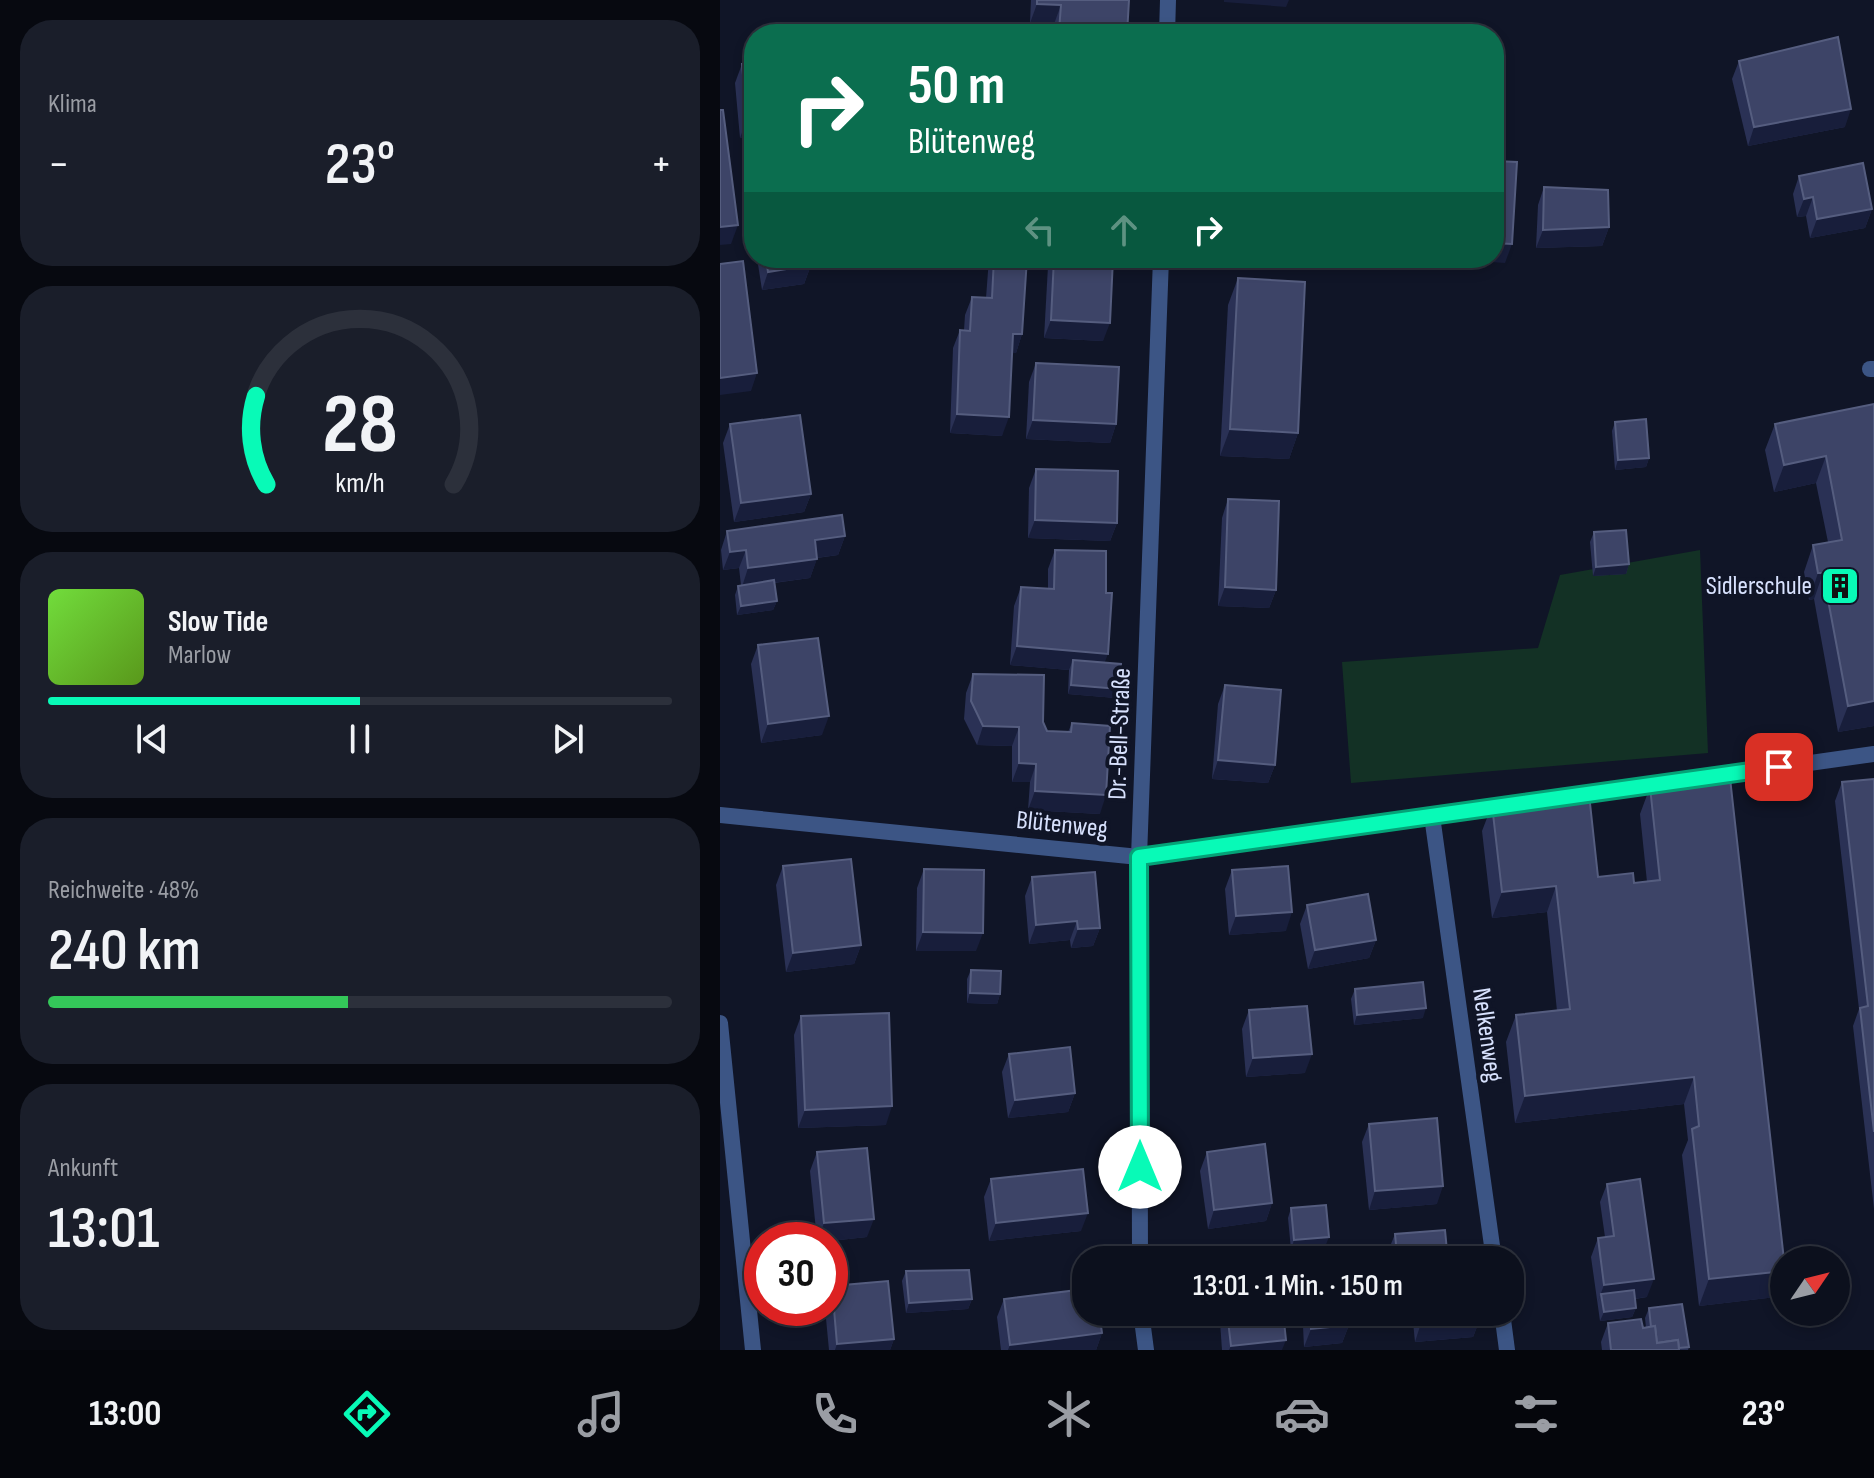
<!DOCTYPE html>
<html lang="de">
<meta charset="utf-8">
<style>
body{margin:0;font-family:"Sofia Sans Condensed",sans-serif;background:#1a1e2a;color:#f1f3f6;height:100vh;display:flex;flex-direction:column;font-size:30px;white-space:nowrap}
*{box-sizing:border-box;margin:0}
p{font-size:26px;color:#9a9da4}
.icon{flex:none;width:44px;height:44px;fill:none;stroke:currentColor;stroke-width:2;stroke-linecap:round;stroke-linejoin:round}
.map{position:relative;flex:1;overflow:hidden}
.details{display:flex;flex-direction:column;gap:20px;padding:20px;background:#070910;width:720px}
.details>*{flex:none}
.guide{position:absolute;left:24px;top:24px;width:760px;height:244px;border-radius:32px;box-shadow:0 4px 12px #0003,0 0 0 2px #2c303b;background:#0b6e4f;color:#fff;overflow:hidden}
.needle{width:52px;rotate:55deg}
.fabs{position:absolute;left:1050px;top:1246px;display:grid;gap:16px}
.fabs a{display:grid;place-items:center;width:80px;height:80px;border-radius:50%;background:#0c101d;box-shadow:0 4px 12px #0003,0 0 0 2px #2c303b;font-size:40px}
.speed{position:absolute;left:24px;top:1222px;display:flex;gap:16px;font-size:40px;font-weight:700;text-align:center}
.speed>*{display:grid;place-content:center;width:104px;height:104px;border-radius:50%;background:#0c101d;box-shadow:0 4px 12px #0003,0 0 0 2px #2c303b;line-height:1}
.speed .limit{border:12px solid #d22;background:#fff;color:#111}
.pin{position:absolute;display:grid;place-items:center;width:68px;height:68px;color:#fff;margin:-34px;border-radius:16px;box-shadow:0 4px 12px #0006}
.me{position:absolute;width:88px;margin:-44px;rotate:0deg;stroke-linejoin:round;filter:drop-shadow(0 0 6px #0008)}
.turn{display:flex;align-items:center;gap:28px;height:168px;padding:0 32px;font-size:36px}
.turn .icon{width:104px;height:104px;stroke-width:2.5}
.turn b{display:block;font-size:56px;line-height:68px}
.lanes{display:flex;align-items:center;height:76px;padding:0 32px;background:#0003;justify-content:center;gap:40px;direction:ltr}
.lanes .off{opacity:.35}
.big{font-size:60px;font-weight:600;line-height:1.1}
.details .widget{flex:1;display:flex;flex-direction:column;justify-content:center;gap:12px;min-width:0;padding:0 28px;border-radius:32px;background:#1a1e2a}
.details .dial{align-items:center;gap:0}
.dial svg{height:208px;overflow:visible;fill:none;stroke:#2c303b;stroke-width:7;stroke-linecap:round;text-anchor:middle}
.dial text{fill:#f1f3f6;stroke:none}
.song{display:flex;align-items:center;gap:24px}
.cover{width:96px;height:96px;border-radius:12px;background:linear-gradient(135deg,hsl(100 70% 55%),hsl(90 70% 35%))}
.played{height:8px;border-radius:4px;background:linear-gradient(90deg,#08fab7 50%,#2c303b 50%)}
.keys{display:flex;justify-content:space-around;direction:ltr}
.heat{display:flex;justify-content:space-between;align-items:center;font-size:44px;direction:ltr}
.charge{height:12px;border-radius:6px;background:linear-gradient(90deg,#34c759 48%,#2c303b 0)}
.trip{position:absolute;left:352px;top:1246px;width:452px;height:80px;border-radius:32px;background:#0c101d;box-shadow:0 4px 12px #0003,0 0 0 2px #2c303b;font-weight:600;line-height:80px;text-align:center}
.dock{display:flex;height:128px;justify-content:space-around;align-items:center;background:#05060c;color:#9a9da4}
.dock .icon{width:56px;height:56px}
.dock .active{color:#08fab7}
.dock b{font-size:36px;color:#f1f3f6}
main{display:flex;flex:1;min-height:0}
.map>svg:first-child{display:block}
</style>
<main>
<section class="details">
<div class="widget"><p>Klima</p>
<div class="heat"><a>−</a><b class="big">23°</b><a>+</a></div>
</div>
<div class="widget dial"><svg viewBox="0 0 100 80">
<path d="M14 69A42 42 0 1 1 86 69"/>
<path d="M14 69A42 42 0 0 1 10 35" stroke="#08fab7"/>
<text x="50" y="56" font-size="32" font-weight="700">28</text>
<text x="50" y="72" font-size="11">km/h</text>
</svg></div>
<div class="widget">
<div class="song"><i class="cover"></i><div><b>Slow Tide</b><p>Marlow</p></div></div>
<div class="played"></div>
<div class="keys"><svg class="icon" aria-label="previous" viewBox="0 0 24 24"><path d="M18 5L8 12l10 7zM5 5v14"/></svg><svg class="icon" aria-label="pause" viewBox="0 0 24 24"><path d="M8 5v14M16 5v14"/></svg><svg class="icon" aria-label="next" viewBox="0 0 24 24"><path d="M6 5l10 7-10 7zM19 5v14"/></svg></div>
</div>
<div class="widget"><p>Reichweite · 48%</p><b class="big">240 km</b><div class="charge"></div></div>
<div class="widget"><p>Ankunft</p><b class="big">13:01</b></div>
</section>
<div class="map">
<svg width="1154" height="1350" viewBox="0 0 1154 1350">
<rect width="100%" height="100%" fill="#101527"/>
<polygon fill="#133125" points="980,550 988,753 631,783 622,662 818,648 840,575"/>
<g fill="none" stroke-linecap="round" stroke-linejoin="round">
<g stroke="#3c5585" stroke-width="16">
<polyline points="1150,369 1154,369"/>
<polyline points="0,815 419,857"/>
</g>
<g stroke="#3c5585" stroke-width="16">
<polyline points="447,34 448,0"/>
<polyline points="849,797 1154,754"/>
<polyline points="712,816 774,1260"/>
<polyline points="419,857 790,805"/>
<polyline points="0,1023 33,1350"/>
<polyline points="420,1260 419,857 441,258"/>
<polyline points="421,1312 426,1350"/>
<polyline points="782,1312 787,1350"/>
</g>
</g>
<g fill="#2a3155">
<polygon points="311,0 409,0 407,34 334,34 334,24 310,23"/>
<polygon points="1019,61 1125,127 1028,146 1012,79"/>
<polygon points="34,63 34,136 20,138 15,83 22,64"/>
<polygon points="1079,176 1152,209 1145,228 1090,238 1086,216 1077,217 1073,194"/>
<polygon points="824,187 889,227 882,246 816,248 818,205"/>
<polygon points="37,258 90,258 91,265 84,284 42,290"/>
<polygon points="269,258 307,258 302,334 296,353 292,352 282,436 230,433 233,348 240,330 244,330 245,315 252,297 266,298"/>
<polygon points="331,258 393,258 383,341 324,338 328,266"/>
<polygon points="518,278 578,433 569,459 500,456 508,305"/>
<polygon points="316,363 396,424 390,443 306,439 309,382"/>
<polygon points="1154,404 1154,726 1118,732 1094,599 1089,600 1084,572 1093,545 1108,542 1096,483 1054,492 1045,450 1055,424"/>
<polygon points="895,422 929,458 926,467 895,470 892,431"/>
<polygon points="10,424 91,494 84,512 14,522 3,443"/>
<polygon points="316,469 397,523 390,541 308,538 309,488"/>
<polygon points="508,499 556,590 549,608 498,606 502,518"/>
<polygon points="7,531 125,536 118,555 97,558 90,578 54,583 57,601 53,610 17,615 15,595 18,586 21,585 19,568 3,570 1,550"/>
<polygon points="874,532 909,564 906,574 873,576 870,542"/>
<polygon points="335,550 384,663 399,689 396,698 348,694 349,670 290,665 294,606 301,587 328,589 328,569"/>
<polygon points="38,645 102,735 41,743 31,664"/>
<polygon points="253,674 323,722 327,731 348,732 352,723 380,814 308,810 310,782 292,782 292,746 257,745 244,719 246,693"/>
<polygon points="505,685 555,765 548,783 492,779 498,704"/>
<polygon points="1154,779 1154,1209 1133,1026 1139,1009 1115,801 1122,782"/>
<polygon points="930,787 1056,1297 979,1306 962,1155 968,1140 964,1104 795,1123 786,1042 796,1015 837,1011 827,912 772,918 762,831 772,805 878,877 914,883 927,882 920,814"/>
<polygon points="63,866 141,945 134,964 66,972 56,885"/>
<polygon points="204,869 256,951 196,951 197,888"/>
<polygon points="512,870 566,931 509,935 505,889"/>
<polygon points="312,877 380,928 373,946 351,948 350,940 309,944 305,896"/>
<polygon points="587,905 656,940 649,958 588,969 580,924"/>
<polygon points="251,970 280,994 277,1004 247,1003 247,979"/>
<polygon points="635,989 703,1018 634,1025 631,999"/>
<polygon points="529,1010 585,1073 526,1077 522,1029"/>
<polygon points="81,1016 166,1125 78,1128 74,1035"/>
<polygon points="289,1054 355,1093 348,1112 288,1118 282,1072"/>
<polygon points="649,1124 717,1204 649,1210 642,1142"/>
<polygon points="97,1152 147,1237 110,1241 97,1240 90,1171"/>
<polygon points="487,1152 552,1203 546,1221 488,1229 480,1171"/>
<polygon points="271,1179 361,1231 269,1241 264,1197"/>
<polygon points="887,1184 927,1297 915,1299 916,1308 912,1317 880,1321 871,1257 878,1238 885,1237 880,1202"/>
<polygon points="571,1208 605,1247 571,1250 568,1218"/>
<polygon points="675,1234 727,1251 724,1260 673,1260 671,1244"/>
<polygon points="186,1271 252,1299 248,1309 186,1313 182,1281"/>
<polygon points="112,1286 174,1339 170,1350 109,1350 105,1308 110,1308 110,1291"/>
<polygon points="284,1299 382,1333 376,1350 281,1350 277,1317"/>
<polygon points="929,1308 969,1347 968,1350 882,1350 881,1342 888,1323 926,1328 925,1318"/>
<polygon points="503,1312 563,1312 562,1350 502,1350 500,1322"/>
<polygon points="577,1312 628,1312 629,1325 622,1343 584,1347 583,1326 579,1326"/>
<polygon points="692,1312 759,1312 760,1319 753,1337 695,1342"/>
</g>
<g fill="#181e3b">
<polygon points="504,0 569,0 566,7 504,2"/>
<polygon points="317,4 341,5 334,24 310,23"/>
<polygon points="339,31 390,34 338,34"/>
<polygon points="1131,109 1125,127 1028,146 1034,127"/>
<polygon points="34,118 34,136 20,138 27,119"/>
<polygon points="1093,197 1086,216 1077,217 1084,199"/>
<polygon points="1152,209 1145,228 1090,238 1097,219"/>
<polygon points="18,225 11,244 0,245 0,227"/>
<polygon points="889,227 882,246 816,248 823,230"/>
<polygon points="774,243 792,244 785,263 715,258 774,258"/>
<polygon points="91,265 84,284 42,290 48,272"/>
<polygon points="331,320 390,323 383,341 324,338"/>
<polygon points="293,334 302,334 296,353 286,352"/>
<polygon points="37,373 31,391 0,395 0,378"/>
<polygon points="237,414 289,417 282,436 230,433"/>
<polygon points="313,420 396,424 390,443 306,439"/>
<polygon points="510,429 578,433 569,459 500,456"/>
<polygon points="1106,456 1096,483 1054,492 1064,465"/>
<polygon points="929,458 926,467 895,470 898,460"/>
<polygon points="91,494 84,512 14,522 21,503"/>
<polygon points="315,520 397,523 390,541 308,538"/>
<polygon points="125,536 118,555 88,559 95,540"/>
<polygon points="26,550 19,568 3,570 10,552"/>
<polygon points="97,559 90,578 22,587 28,568"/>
<polygon points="909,564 906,574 873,576 876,567"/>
<polygon points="1098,573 1103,573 1094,599 1089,600"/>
<polygon points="505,587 556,590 549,608 498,606"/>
<polygon points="57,601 53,610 17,615 21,606"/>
<polygon points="297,646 388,654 381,672 353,660 349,670 290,665"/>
<polygon points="351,685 399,689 396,698 348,694"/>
<polygon points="1154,701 1154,726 1118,732 1128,706"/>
<polygon points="109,716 102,735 41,743 48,724"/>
<polygon points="263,726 299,727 292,746 257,745"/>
<polygon points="498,760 555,765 548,783 492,779"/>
<polygon points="299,763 316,764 310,782 292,782"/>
<polygon points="315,791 386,795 380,814 308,810"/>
<polygon points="836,886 827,912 772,918 782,892"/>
<polygon points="572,912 566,931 509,935 516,916"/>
<polygon points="357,921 350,940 309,944 316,925"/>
<polygon points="380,928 373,946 351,948 358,929"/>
<polygon points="203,932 263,933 256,951 196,951"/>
<polygon points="656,940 649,958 588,969 595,950"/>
<polygon points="141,945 134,964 66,972 73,953"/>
<polygon points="250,993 280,994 277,1004 247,1003"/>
<polygon points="706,1008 703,1018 634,1025 637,1015"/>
<polygon points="592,1054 585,1073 526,1077 533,1058"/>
<polygon points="974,1077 964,1104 795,1123 805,1096"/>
<polygon points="355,1093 348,1112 288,1118 295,1100"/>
<polygon points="172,1106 166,1125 78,1128 85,1110"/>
<polygon points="723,1186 717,1204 649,1210 655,1191"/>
<polygon points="552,1203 546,1221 488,1229 494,1210"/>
<polygon points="368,1213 361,1231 269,1241 276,1223"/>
<polygon points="154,1219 147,1237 110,1241 98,1240 104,1223"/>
<polygon points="609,1237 605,1247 571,1250 574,1240"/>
<polygon points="727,1251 724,1260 675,1260 677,1255"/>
<polygon points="1064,1271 1064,1274 1056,1297 979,1306 989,1279"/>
<polygon points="934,1279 927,1297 882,1303 881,1294 877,1304 884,1285"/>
<polygon points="252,1299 248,1309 186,1313 189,1303"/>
<polygon points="916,1308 912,1317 880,1321 884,1312"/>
<polygon points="584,1312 587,1312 583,1326 579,1326"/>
<polygon points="760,1319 753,1337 695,1342 701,1323"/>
<polygon points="629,1325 622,1343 584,1347 591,1329"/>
<polygon points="382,1333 376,1350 288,1350 290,1345"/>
<polygon points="174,1339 170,1350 115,1350 117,1344"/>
<polygon points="566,1340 562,1350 509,1350 511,1346"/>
</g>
<g fill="#3d4467" stroke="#555d7f" stroke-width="2">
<polygon points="317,0 409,0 407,34 339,31 341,5 317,4"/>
<polygon points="1118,37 1131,109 1034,127 1019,61"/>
<polygon points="34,63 34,118 27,119 22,64"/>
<polygon points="0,110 3,110 18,225 0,227"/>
<polygon points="774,161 797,162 792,244 774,243"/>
<polygon points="1143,163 1152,209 1097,219 1093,197 1084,199 1079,176"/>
<polygon points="824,187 888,190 889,227 823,230"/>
<polygon points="46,258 90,258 91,265 48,272"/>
<polygon points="274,258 307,258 302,334 293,334 289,417 237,414 240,330 250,331 252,297 272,298"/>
<polygon points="334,258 393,258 390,323 331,320"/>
<polygon points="23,261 37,373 0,378 0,264"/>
<polygon points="518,278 585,282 578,433 510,429"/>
<polygon points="316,363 399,367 396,424 313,420"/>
<polygon points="1154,404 1154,701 1128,706 1103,573 1098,573 1093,545 1122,540 1106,456 1064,465 1055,424"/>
<polygon points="80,415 91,494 21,503 10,424"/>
<polygon points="926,419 929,458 898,460 895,422"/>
<polygon points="316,469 398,471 397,523 315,520"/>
<polygon points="508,499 559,501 556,590 505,587"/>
<polygon points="122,515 125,536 95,540 97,559 28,568 26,550 10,552 7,531"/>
<polygon points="906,530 909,564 876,567 874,532"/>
<polygon points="335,550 386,551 386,593 392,593 388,654 297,646 301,587 334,589"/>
<polygon points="54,580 57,601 21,606 18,586"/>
<polygon points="98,638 109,716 48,724 38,645"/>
<polygon points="353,660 401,664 399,689 351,685"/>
<polygon points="253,674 324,675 323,722 327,731 351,732 352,723 390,726 386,795 315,791 316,764 299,763 299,727 263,726 251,701"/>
<polygon points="505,685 561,690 555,765 498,760"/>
<polygon points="1010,778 1064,1260 1064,1271 989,1279 972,1129 979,1126 974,1077 805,1096 796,1015 850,1009 836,886 782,892 772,805 869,794 878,877 913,873 914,883 940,880 930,787"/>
<polygon points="1154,779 1154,1132 1140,1008 1148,1006 1122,782"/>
<polygon points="131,859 141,945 73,953 63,866"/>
<polygon points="568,866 572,912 516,916 512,870"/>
<polygon points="204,869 264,870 263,933 203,932"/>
<polygon points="375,872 380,928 358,929 357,921 316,925 312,877"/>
<polygon points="648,894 656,940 595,950 587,905"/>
<polygon points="251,970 281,971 280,994 250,993"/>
<polygon points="703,982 706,1008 637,1015 635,989"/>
<polygon points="587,1006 592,1054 533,1058 529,1010"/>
<polygon points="169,1013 172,1106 85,1110 81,1016"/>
<polygon points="350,1047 355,1093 295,1100 289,1054"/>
<polygon points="717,1118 723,1186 655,1191 649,1124"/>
<polygon points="545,1144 552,1203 494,1210 487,1152"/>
<polygon points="147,1148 154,1219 104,1223 97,1152"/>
<polygon points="363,1169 368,1213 276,1223 271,1179"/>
<polygon points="920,1179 934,1279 884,1285 878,1238 894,1236 887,1184"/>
<polygon points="606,1205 609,1237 574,1240 571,1208"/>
<polygon points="725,1230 727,1251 677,1255 675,1234"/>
<polygon points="624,1254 625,1260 606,1260 606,1255"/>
<polygon points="249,1270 252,1299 189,1303 186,1271"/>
<polygon points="168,1281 174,1339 117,1344 112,1286"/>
<polygon points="366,1289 366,1312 379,1312 382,1333 290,1345 284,1299"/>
<polygon points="914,1290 916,1308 884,1312 881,1294"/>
<polygon points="962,1304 969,1347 959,1348 958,1340 937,1343 935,1326 931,1327 929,1308"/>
<polygon points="507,1312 563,1312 566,1340 511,1346"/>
<polygon points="590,1312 628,1312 629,1325 591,1329"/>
<polygon points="700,1312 759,1312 760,1319 701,1323"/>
<polygon points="921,1319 923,1328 935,1326 937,1343 958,1340 959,1350 891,1350 888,1323"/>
</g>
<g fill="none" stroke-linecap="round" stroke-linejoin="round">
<defs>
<polyline id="route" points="420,1167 419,857 1059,767"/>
</defs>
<use href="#route" stroke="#05a277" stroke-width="20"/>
<use href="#route" stroke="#08fab7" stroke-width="14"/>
</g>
<defs>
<symbol id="building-square" viewBox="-11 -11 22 22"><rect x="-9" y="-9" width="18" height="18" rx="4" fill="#08fab7" stroke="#101527"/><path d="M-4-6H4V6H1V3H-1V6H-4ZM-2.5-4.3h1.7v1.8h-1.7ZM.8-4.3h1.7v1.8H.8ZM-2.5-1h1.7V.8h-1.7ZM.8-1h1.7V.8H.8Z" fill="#111"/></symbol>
</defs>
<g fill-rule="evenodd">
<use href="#building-square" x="1098" y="564" width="44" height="44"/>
</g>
<g text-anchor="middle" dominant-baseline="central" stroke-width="8" stroke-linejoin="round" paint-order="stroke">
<g font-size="26" fill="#d8e2fe" stroke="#101527" text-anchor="end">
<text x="1092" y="586">Sidlerschule</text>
</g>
<g font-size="26" fill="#d8e2fe" stroke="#101527">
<text transform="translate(400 734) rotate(-88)">Dr.-Bell-Straße</text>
<text transform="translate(342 825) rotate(6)">Blütenweg</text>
<text transform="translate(767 1035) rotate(82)">Nelkenweg</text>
</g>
</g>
</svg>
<div class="fabs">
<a><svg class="needle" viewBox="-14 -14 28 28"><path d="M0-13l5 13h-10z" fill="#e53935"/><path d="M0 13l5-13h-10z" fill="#9a9da4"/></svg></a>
</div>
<div class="speed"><div class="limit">30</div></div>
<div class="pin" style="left:1059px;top:767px;background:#d93025"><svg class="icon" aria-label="arrive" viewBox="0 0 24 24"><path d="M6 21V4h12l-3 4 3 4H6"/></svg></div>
<svg class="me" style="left:420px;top:1167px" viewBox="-20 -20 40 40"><circle r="19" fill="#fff"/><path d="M0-13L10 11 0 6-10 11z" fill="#08fab7"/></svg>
<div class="trip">13:01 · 1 Min. · 150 m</div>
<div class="guide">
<div class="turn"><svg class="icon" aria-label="right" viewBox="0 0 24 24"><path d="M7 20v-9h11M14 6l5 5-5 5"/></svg><div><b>50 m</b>Blütenweg</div></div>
<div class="lanes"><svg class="icon off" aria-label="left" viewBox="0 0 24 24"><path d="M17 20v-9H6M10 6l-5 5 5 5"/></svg><svg class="icon off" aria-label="ahead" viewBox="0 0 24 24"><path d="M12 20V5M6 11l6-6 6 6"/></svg><svg class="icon" aria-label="right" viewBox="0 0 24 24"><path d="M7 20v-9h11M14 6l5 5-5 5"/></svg></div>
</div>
</div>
</main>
<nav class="dock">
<b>13:00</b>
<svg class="icon active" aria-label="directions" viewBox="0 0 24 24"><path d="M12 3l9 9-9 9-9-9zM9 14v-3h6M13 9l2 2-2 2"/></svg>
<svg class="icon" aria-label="music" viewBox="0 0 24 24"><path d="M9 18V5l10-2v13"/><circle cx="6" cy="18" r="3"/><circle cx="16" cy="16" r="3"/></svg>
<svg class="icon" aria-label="phone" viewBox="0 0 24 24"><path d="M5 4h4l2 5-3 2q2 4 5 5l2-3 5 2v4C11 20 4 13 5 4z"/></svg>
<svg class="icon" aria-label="climate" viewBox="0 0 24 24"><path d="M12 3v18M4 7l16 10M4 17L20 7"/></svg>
<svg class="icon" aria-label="car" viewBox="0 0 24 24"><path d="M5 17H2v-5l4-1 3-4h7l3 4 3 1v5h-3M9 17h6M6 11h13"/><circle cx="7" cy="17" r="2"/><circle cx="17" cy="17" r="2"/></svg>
<svg class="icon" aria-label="filters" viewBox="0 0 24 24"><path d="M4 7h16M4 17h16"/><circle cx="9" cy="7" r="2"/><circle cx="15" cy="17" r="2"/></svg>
<b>23°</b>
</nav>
